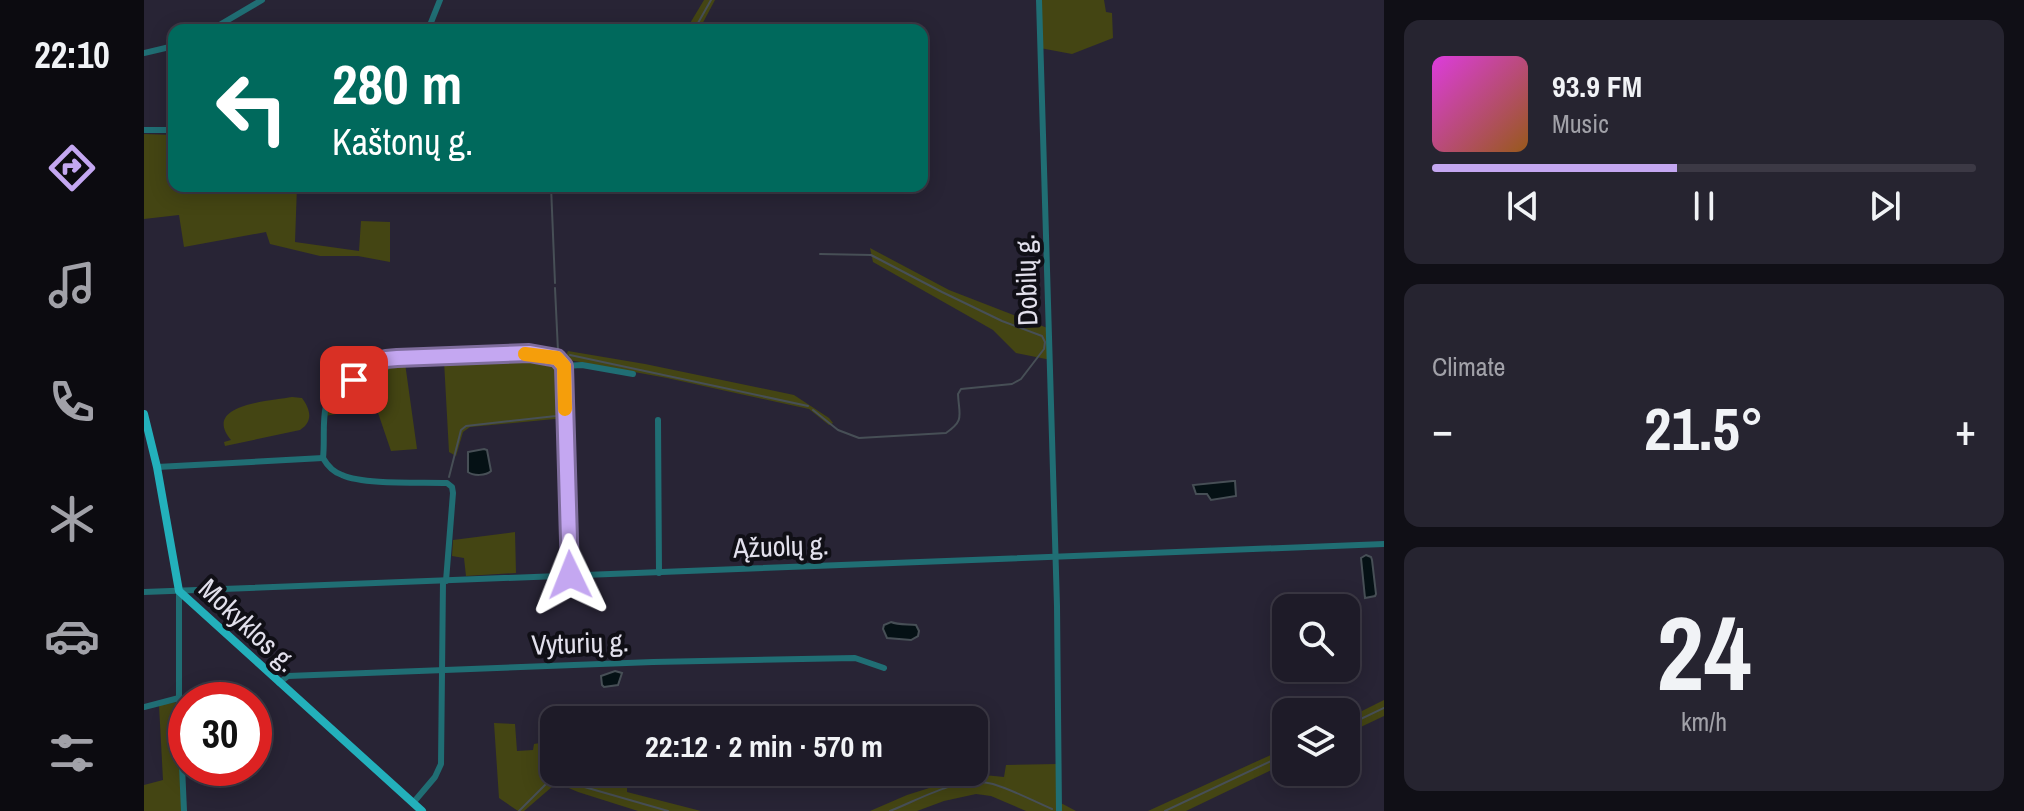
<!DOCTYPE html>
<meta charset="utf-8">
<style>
body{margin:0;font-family:"Archivo Narrow",sans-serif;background:#262430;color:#f1f3f6;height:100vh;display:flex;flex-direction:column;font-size:30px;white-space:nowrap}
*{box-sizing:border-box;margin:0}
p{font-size:26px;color:#a1a1a8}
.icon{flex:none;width:44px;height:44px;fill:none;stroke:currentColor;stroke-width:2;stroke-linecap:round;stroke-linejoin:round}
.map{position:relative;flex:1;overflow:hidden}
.panel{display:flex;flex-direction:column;gap:20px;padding:20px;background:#100f16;width:640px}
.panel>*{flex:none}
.banner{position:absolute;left:24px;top:24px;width:760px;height:168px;border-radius:16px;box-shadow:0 4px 20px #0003,0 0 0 2px #3c3945;background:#00695c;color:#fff;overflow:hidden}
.tools{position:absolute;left:1128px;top:594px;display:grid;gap:16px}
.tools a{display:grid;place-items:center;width:88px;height:88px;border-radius:16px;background:#1e1b28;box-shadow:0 4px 20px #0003,0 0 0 2px #3c3945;font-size:40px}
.speed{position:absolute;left:24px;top:682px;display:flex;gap:16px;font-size:40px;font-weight:700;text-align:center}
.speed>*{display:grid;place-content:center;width:104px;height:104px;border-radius:50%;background:#1e1b28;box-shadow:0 4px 20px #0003,0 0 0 2px #3c3945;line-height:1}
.speed .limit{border:12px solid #d22;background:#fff;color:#111}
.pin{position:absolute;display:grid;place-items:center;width:68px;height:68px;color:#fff;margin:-34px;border-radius:16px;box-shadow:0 4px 12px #0006}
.me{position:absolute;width:88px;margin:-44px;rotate:358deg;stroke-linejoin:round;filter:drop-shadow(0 0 6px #0008)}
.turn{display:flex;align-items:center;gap:28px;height:168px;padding:0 32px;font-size:36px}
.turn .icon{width:104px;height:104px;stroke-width:2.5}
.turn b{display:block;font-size:56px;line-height:68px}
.big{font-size:60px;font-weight:700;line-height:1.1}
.panel .widget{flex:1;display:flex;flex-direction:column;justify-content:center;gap:12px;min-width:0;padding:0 28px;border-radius:16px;background:#262430}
.panel .dial{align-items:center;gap:0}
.dial b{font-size:104px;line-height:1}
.song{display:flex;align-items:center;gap:24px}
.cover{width:96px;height:96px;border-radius:12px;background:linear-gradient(135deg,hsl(300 70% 55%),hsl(30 70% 35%))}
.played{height:8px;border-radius:4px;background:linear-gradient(90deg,#c4a7f1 45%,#3c3945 45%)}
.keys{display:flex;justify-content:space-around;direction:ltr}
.heat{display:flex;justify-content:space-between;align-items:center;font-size:44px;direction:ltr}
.trip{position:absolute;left:396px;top:706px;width:448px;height:80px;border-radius:16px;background:#1e1b28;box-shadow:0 4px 20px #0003,0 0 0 2px #3c3945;font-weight:700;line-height:80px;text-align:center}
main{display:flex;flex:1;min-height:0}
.dock{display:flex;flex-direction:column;width:144px;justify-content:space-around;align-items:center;background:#0c0b10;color:#a1a1a8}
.dock .icon{width:56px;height:56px}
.dock .current{color:#c4a7f1}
.dock b{font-size:36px;color:#f1f3f6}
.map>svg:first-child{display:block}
</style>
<main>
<nav class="dock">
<b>22:10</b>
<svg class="icon current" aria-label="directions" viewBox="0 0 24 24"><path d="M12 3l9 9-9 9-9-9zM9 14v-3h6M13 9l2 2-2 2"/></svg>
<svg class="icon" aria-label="music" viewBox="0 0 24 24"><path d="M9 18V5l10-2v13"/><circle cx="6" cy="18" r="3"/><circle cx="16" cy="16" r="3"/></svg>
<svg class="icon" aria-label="phone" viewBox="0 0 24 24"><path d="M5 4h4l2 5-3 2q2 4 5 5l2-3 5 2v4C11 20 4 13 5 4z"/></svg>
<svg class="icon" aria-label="climate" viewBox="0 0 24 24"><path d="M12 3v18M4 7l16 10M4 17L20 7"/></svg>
<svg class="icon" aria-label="car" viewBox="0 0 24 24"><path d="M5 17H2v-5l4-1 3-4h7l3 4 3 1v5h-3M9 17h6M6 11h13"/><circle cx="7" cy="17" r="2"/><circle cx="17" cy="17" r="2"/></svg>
<svg class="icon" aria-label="filters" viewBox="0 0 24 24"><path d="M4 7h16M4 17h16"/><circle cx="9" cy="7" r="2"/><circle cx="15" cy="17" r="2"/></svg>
</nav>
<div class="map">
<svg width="1240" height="811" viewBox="0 0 1240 811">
<rect width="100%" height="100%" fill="#282435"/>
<g fill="#444513">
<polygon points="560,0 571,0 555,30 542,30"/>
<polygon points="895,0 960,0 962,12 968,13 969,38 928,54 896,48"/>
<polygon points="0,134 30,135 30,186 153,186 151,242 215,251 217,221 246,222 246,262 214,256 176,256 126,244 122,232 40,247 35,215 0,219"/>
<polygon points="726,248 805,290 906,329 907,360 872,353 849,330 729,262"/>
<polygon points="424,351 501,364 650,395 685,418 689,423 685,425 665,409 523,378 425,360 421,358"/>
<polygon points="385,353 417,361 421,418 326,427 319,432 312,456 305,452 300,361 261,363 273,449 247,451 232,407 181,416 186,399 242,359"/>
<path d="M148 397 158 398C166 409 170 421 156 430L81 446 80 442 87 440C57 404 127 401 148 397Z"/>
<polygon points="371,532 372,573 322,576 320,558 308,556 309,540"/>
<polygon points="1240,700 1240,716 1202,734 1202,719"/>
<polygon points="33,702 38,811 0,811 0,785 19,780 15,705"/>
<polygon points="350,723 371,724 373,751 389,750 390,744 408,741 410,743 410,772 430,772 462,784 463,772 483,772 483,792 557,811 494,811 434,792 420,786 409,786 380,811 374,811 355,798"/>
<polygon points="1142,748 1142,763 1042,811 1004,811"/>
<polygon points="914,764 915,802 932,811 882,811 847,796 832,794 800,801 773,811 726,811 763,795 830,774 860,777 862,765"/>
</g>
<g fill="#051115" stroke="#474f56" stroke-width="2">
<path d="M340 449 343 450 347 471C342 476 329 476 324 472V452Z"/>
<polygon points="1089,481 1091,481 1092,496 1067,500 1063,494 1052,494 1049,485"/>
<polygon points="1222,555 1227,557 1228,560 1232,594 1231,596 1221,598 1217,558"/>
<path d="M747 622C754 625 764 624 772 625L775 631 774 636 767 640 743 638 739 629 740 625Z"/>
<polygon points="471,671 478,673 474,685 460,687 458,685 457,676"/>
</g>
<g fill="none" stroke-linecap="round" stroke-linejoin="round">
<g stroke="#474f56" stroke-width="2">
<polyline points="550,30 567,0"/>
<polyline points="407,186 411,283"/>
<polyline points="411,288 414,351"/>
<polyline points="426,355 664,406"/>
<path d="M669 410 694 430 715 438 802 433C821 420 815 416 814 394L817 389 868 384 877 379 900 349 901 342 898 336 858 321 798 292 727 255 676 254"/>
<polyline points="305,477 317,430 322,426 412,416 416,413 414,364"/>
<polyline points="1202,726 1240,708"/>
<polyline points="375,811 402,784 416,780 524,811"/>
<path d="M746 811C777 799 815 775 849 784 869 790 889 801 908 809"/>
<polyline points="1021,811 1142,754"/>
</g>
<g stroke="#206e74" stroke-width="6">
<polyline points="895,0 913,606 915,811"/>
<polyline points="287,24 301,30"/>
<polyline points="67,30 118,0"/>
<polyline points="284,30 296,0"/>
<polyline points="0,53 30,46"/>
<polyline points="0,130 30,130"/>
<polyline points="420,366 426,575"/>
<polyline points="420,366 438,365 489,374"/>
<polyline points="514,420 515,573"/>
<polyline points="13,467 179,458"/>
<path d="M302 581 309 493 308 487 303 483C277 482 220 485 198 475 189 472 183 465 179 458 181 441 178 422 182 406 187 390 227 367 242 359L385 353 413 358 420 366"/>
<polyline points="35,591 35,698 40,811"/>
<polyline points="0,592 1240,544"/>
<polyline points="135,683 144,676 509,662 711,658 740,668"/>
<polyline points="0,707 35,698"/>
<polyline points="269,803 291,777 297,764 299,581"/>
</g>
<polyline stroke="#23b0bb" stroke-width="8" points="0,414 13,467 35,591 278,811"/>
</g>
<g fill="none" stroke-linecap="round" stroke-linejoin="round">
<defs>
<polyline id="route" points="210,380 242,359 253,358 385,353 413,358 420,366 426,575"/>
</defs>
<use href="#route" stroke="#7f6d9d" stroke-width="20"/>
<use href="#route" stroke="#c4a7f1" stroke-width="14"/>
<polyline stroke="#f59e0b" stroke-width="14" points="381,354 413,358 420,366 421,409"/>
</g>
<g text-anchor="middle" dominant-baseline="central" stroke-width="8" stroke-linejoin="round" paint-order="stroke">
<g font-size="28" fill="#e2e0ec" stroke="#100f16">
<text transform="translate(882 280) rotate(-92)">Dobilų g.</text>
<text transform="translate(637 546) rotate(-2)">Ąžuolų g.</text>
<text transform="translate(104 625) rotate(43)">Mokyklos g.</text>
<text transform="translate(436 643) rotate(-2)">Vyturių g.</text>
</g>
</g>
</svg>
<div class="tools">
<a><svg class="icon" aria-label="search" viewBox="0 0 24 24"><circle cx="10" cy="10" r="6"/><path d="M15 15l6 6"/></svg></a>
<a><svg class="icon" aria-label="layers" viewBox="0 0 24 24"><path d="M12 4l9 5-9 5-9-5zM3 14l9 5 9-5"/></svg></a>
</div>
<div class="speed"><div class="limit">30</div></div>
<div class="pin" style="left:210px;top:380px;background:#d93025"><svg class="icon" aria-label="arrive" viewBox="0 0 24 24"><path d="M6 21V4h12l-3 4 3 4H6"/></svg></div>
<svg class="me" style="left:426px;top:575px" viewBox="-20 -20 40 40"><path d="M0-17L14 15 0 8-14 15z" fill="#c4a7f1" stroke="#fff" stroke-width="4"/></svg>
<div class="trip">22:12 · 2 min · 570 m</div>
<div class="banner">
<div class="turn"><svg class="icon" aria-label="left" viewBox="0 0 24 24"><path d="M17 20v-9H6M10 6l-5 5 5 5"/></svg><div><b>280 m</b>Kaštonų g.</div></div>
</div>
</div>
<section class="panel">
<div class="widget">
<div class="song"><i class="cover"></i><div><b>93.9 FM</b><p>Music</p></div></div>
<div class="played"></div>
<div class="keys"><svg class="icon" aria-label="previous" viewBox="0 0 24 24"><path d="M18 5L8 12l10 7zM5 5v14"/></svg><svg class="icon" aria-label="pause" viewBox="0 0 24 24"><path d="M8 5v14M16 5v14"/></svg><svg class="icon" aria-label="next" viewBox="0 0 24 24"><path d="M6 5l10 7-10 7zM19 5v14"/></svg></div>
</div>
<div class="widget"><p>Climate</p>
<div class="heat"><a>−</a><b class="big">21.5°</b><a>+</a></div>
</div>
<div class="widget dial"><b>24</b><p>km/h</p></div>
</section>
</main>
